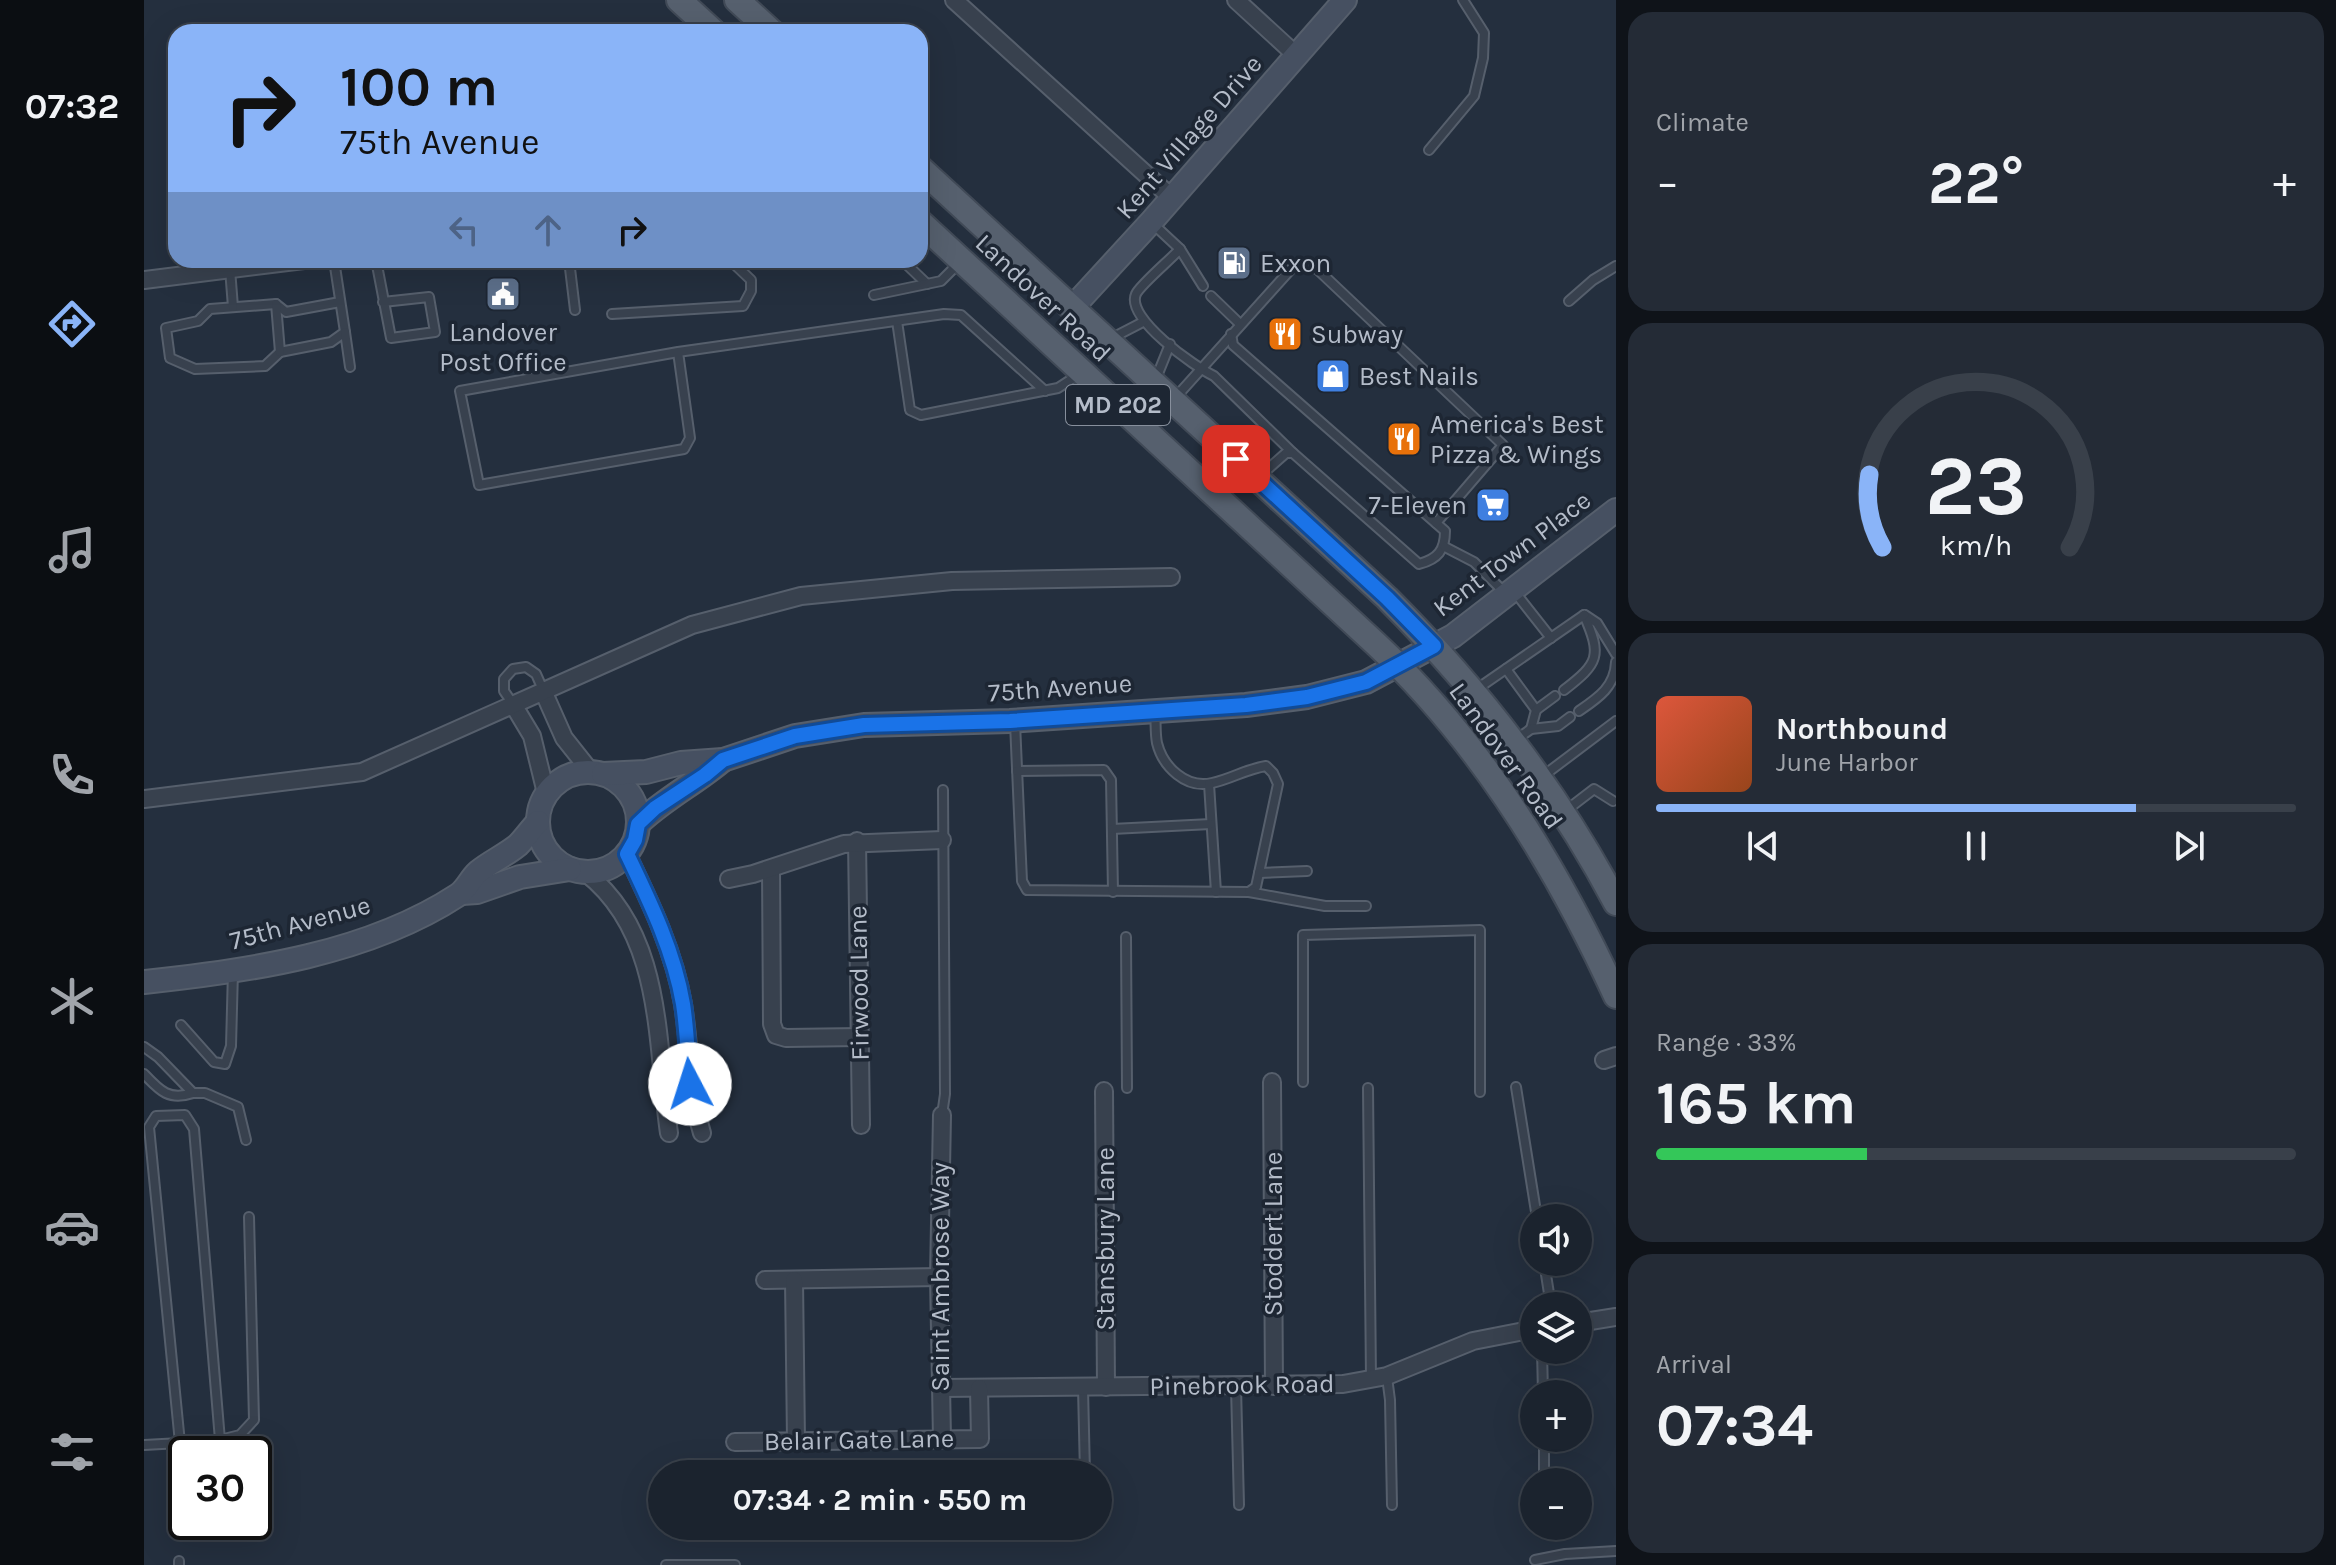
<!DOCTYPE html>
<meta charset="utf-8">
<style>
body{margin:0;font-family:Karla,sans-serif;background:#242b36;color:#f1f3f6;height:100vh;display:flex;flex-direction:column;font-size:30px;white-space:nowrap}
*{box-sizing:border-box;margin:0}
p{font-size:26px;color:#a0a4aa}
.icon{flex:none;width:44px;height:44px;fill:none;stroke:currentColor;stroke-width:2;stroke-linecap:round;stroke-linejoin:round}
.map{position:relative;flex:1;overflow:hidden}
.sheet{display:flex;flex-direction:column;gap:12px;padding:12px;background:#0f1319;width:720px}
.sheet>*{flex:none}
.guide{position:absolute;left:24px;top:24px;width:760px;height:244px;border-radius:24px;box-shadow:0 8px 32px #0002,0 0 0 2px #39404a;background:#8ab4f8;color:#111;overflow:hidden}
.buttons{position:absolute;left:1376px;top:1204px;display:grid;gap:16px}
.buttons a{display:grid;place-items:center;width:72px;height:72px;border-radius:50%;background:#1b232e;box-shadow:0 8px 32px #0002,0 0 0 2px #39404a;font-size:40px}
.speed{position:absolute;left:24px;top:1436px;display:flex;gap:16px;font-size:40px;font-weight:700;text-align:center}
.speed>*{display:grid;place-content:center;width:104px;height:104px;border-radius:50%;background:#1b232e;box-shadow:0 8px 32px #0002,0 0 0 2px #39404a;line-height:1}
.speed .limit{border:4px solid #111;border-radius:12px;background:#fff;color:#111}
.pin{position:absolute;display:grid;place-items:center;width:68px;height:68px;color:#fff;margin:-34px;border-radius:16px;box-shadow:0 4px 12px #0006}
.me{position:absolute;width:88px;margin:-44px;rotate:355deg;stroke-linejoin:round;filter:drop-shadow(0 0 6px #0008)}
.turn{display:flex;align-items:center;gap:28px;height:168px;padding:0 40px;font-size:36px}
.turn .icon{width:104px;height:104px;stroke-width:2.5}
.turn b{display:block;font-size:56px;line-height:68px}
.lanes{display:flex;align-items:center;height:76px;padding:0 40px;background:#0003;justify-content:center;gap:40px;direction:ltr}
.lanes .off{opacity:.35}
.big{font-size:60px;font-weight:700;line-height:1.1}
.sheet .tile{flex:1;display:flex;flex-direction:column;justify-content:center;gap:12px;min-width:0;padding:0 28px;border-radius:24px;background:#242b36}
.sheet .dial{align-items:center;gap:0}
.dial svg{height:208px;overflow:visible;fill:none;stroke:#39404a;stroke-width:7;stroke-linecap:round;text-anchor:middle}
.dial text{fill:#f1f3f6;stroke:none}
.song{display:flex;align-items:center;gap:24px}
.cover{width:96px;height:96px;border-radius:12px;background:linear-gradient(135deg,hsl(10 70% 55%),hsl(20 70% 35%))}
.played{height:8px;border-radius:4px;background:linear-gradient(90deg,#8ab4f8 75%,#39404a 75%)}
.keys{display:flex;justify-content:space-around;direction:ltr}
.heat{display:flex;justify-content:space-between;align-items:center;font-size:44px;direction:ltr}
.charge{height:12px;border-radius:6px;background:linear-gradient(90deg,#34c759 33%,#39404a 0)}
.trip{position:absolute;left:504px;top:1460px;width:464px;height:80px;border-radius:40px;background:#1b232e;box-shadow:0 8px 32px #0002,0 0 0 2px #39404a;font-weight:700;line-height:80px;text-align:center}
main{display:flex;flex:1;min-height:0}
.dock{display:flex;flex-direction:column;width:144px;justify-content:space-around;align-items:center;background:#0b0e12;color:#a0a4aa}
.dock .icon{width:56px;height:56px}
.dock .current{color:#8ab4f8}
.dock b{font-size:36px;color:#f1f3f6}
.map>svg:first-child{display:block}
</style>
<main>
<nav class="dock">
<b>07:32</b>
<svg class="icon current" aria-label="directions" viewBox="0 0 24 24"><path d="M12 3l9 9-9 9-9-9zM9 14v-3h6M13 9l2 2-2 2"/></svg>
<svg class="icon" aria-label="music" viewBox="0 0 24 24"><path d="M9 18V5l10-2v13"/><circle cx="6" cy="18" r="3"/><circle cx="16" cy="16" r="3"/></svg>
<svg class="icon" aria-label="phone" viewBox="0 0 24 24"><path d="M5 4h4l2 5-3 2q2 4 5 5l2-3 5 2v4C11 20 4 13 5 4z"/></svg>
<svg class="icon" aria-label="climate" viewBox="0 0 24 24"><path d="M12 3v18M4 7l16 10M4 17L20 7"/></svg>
<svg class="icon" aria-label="car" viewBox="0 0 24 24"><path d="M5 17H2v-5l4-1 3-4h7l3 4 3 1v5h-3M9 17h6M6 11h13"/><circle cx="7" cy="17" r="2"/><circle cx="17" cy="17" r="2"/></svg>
<svg class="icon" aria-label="filters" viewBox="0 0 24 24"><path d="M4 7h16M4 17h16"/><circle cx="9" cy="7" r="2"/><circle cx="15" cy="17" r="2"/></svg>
</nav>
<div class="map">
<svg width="1472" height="1565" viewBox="0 0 1472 1565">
<rect width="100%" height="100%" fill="#242f3e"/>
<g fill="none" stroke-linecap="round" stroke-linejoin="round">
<defs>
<g id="lane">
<polyline points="1285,150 1330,96 1339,58 1340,33 1319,0"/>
<polyline points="1007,222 1036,249 1059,286"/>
<path d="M1036 249C1027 259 996 285 992 294 981 318 1051 367 1070 376L1149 453"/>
<polyline points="190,260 201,332 187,342 136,352 121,366 51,369 26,358 22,328 54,321 66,309 132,304 142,312 196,302"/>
<polyline points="232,260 247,338 291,332 285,297 239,302"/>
<polyline points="425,260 431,310"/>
<polyline points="758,260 783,284"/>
<polyline points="86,269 89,307"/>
<polyline points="730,295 797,281 817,261"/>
<polyline points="1067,296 1096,324"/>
<polyline points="1425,301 1449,280 1472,266"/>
<polyline points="132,304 136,352"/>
<polyline points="468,314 599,306 607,291 607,280 586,260"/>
<polyline points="753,321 766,410 777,415 914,388 934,375"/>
<polyline points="201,332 206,367"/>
<path d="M1087 334 1089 345 1301 531C1301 550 1294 559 1275 564L1149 453H1142L1116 476"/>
<polyline points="968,338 999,322"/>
<polyline points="534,352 546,438 540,449 335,485 316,391 534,352 800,314 817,315 901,391"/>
<polyline points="1011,381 1026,344"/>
<polyline points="1032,397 1148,268 1162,266 1173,269 1359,445 1292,523"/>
<polyline points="1301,547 1330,562 1361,593"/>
<polyline points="1370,591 1407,638"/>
<polyline points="1441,615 1453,623 1472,654"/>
<polyline points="1362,669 1392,710 1387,729"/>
<path d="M1420 690C1455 663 1458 656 1440 615"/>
<polyline points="1330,691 1440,615"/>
<polyline points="369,704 360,691 360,679 369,669 382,667 392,674 400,692"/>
<polyline points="1392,710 1411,696"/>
<path d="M1435 711C1454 698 1471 687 1472 662"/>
<path d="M871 723 878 881 883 890 1105 892 1112 887 1134 784 1129 773 1122 766C1102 769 1087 779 1068 783 1042 789 1019 767 1013 743 1011 733 1012 721 1011 711"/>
<polyline points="1370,741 1387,729 1414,726 1426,717"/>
<polyline points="873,771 960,770 967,780 969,892"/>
<polyline points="1399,776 1472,721"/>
<polyline points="1065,784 1072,892"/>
<polyline points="1420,812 1450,789 1469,801"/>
<polyline points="968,829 1067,824"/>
<polyline points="1115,873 1163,871"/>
<polyline points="1105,892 1181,906 1222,906"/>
<polyline points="982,937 983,1088"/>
<polyline points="37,1025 70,1062 81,1064 87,1046 89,971"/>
<polyline points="0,1047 14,1057 49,1093 61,1093 94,1107 102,1140"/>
<path d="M0 1074C16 1091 25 1101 49 1093"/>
<polyline points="1159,1082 1159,935 1336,930 1336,1092"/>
<polyline points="1372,1087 1393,1218"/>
<polyline points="1224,1088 1227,1379"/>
<polyline points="798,1115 801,1094 799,790"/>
<polyline points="1400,1262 1407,1306"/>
<polyline points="1398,1350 1399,1394"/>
<polyline points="1243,1377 1246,1400 1248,1505"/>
<polyline points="1092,1387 1095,1505"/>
<polyline points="939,1388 941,1474"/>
<polyline points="1400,1438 1400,1482"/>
<polyline points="36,1443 5,1127 12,1116 41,1115 50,1129 76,1440"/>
<polyline points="0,1445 72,1441 96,1435 110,1420 105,1217"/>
<polyline points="1391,1560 1421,1554 1472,1551"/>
<polyline points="35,1561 35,1565"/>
<polyline points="522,1565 591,1565"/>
</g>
<g id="street">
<polyline points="810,0 1028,198"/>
<polyline points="1092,0 1153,56"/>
<polyline points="0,280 160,260"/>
<polyline points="400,693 420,738 447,772"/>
<polyline points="370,706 388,736 402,793"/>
<polyline points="0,799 218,772 548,625 657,596 808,581 1027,577"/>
<polyline points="713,841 717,1125"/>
<path d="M483 854C506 902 530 951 539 1004 546 1048 545 1090 558 1133"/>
<polyline points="627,869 628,1024 632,1035 642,1038 716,1037"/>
<path d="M442 873C520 934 512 1044 525 1133"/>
<polyline points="585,879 609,874 700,844 798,840"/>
<polyline points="1460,1060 1472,1056"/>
<polyline points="1128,1082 1130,1386"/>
<polyline points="960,1091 962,1387"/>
<polyline points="798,1115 795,1277 798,1439"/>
<polyline points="621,1280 795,1277"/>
<polyline points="650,1280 652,1441"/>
<polyline points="1434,1323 1472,1317"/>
<polyline points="797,1388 1199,1384 1243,1376 1329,1341 1390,1329"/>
<polyline points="591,1442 836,1439 835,1388"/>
</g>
<g id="secondary">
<polyline points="928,308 1007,222 1201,0"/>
<circle cx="444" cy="822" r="50"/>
<polyline points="459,774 502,772 537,763 579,760 651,736 720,725 866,721 1102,705 1163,697 1222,682 1309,636 1472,510"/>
<path d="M494 824C520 799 552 783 579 760"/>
<polyline points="318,893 333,892 376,877 426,869"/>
<path d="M0 982C105 971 224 954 314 895 323 889 326 879 334 872 346 862 362 855 374 845 381 838 387 829 394 822"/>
</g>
<g id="primary">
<polyline points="535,0 570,32"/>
<polyline points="593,0 628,32"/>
<path d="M776 168 1243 598C1334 689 1412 789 1472 903"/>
<path d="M776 222 1232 644C1337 742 1413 867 1472 996"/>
</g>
</defs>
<use href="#lane" stroke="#565f6c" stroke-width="12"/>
<use href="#street" stroke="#565f6c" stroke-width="20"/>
<use href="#secondary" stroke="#565f6c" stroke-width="26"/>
<use href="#primary" stroke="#414a57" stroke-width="28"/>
<use href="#lane" stroke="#38414e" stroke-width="8"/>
<use href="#street" stroke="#38414e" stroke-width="16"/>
<use href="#secondary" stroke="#465061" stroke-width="22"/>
<use href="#primary" stroke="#56606e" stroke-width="24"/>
</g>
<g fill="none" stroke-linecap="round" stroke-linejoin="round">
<defs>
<path id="route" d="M546 1084C544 1057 543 1030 539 1004 530 951 506 902 483 854L491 840 494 824 511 808 561 775 579 760 651 736 720 725 866 721 1102 705 1163 697 1222 682 1290 646 1243 598 1092 459"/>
</defs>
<use href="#route" stroke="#114b97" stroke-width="20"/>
<use href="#route" stroke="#1a73e8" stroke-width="14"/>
</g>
<defs>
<symbol id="fuel-square" viewBox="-11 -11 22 22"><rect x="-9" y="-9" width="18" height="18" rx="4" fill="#5c6f8a" stroke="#1d2633"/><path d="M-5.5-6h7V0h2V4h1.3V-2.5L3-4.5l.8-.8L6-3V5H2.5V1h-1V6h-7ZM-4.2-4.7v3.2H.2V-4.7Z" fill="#fff"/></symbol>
<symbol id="civic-square" viewBox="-11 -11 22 22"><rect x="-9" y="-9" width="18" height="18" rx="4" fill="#5c6f8a" stroke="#1d2633"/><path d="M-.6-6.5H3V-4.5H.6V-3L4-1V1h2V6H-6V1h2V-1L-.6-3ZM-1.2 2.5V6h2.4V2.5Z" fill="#fff"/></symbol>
<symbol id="restaurant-square" viewBox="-11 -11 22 22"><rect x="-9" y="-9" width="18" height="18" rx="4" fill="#e8710a" stroke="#1d2633"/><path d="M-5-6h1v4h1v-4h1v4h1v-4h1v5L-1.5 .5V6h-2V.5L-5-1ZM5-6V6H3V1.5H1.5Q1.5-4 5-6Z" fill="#fff"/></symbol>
<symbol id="shop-square" viewBox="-11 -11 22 22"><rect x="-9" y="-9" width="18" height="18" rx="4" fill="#3f7fe0" stroke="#1d2633"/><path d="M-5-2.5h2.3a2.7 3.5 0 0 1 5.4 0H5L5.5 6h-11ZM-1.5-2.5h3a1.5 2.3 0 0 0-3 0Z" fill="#fff"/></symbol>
<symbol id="supermarket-square" viewBox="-11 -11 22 22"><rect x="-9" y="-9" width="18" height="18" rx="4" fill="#3f7fe0" stroke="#1d2633"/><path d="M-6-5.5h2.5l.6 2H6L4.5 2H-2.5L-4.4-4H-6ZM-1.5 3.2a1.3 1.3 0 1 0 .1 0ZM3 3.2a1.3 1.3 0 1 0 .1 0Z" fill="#fff"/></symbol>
</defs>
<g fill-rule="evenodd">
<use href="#fuel-square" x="1070" y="243" width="40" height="40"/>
<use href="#civic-square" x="339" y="274" width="40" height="40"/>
<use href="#restaurant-square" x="1121" y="314" width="40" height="40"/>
<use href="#shop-square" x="1169" y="356" width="40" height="40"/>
<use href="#restaurant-square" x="1240" y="419" width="40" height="40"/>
<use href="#supermarket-square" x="1329" y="485" width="40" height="40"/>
</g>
<g text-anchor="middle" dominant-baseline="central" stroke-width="7" stroke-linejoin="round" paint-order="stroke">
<rect fill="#1d2633" stroke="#878f9c" stroke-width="2" x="922" y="385" width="104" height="40" rx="6"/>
<g font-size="24" font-weight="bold" fill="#b4bcc9">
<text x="974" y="405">MD 202</text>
</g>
<g font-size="26" fill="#b4bcc9" stroke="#1d2633">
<text transform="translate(1045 137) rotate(-49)">Kent Village Drive</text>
<text transform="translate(899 298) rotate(43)">Landover Road</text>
<text transform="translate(1368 554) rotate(-37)">Kent Town Place</text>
<text transform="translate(916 688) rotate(-4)">75th Avenue</text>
<text transform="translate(1362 756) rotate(54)">Landover Road</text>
<text transform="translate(156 923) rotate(-15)">75th Avenue</text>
<text transform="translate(715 983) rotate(-91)">Firwood Lane</text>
<text transform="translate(1129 1234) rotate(-90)">Stoddert Lane</text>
<text transform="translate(961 1239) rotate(-90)">Stansbury Lane</text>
<text transform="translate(796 1277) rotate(-90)">Saint Ambrose Way</text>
<text transform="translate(1098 1385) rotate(-1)">Pinebrook Road</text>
<text transform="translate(715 1440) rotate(-1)">Belair Gate Lane</text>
</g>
<g font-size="26" fill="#b4bcc9" stroke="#1d2633" text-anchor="start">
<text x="1116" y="263">Exxon</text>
<text x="359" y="332" text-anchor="middle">Landover<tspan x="359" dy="30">Post Office</tspan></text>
<text x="1167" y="334">Subway</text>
<text x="1215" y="376">Best Nails</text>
<text x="1286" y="424">America's Best<tspan x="1286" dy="30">Pizza &amp; Wings</tspan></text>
<text x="1323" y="505" text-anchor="end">7-Eleven</text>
</g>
</g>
</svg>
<div class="buttons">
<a><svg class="icon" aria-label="sound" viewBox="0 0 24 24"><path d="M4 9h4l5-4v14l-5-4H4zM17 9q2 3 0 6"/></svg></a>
<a><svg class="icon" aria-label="layers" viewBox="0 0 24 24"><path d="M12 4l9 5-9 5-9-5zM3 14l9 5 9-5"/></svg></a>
<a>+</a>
<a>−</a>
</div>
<div class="speed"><div class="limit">30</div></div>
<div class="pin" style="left:1092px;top:459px;background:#d93025"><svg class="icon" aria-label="arrive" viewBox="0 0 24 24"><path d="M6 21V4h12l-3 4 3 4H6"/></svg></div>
<svg class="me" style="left:546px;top:1084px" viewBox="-20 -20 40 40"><circle r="19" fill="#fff"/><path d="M0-13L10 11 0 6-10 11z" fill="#1a73e8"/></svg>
<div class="trip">07:34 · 2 min · 550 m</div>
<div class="guide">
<div class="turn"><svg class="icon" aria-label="right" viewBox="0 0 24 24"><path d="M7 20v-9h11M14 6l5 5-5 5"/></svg><div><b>100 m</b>75th Avenue</div></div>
<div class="lanes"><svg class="icon off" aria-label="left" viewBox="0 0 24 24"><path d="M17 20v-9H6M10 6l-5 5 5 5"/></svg><svg class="icon off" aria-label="ahead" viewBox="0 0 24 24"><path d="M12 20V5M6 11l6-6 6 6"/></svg><svg class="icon" aria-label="right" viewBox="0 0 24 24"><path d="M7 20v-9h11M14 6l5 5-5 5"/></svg></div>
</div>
</div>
<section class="sheet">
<div class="tile"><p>Climate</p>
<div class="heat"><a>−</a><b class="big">22°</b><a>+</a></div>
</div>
<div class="tile dial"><svg viewBox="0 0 100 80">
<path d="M14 69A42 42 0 1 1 86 69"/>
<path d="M14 69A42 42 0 0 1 9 41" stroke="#8ab4f8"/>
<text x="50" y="56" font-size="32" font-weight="700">23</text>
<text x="50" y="72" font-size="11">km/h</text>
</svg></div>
<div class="tile">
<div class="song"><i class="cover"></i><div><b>Northbound</b><p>June Harbor</p></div></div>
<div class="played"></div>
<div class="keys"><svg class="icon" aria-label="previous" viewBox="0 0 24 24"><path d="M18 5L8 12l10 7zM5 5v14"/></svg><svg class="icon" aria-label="pause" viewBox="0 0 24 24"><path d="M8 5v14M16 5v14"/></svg><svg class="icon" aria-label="next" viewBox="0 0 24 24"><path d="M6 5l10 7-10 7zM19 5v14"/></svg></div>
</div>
<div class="tile"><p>Range · 33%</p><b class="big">165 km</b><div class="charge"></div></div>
<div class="tile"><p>Arrival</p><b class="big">07:34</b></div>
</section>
</main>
